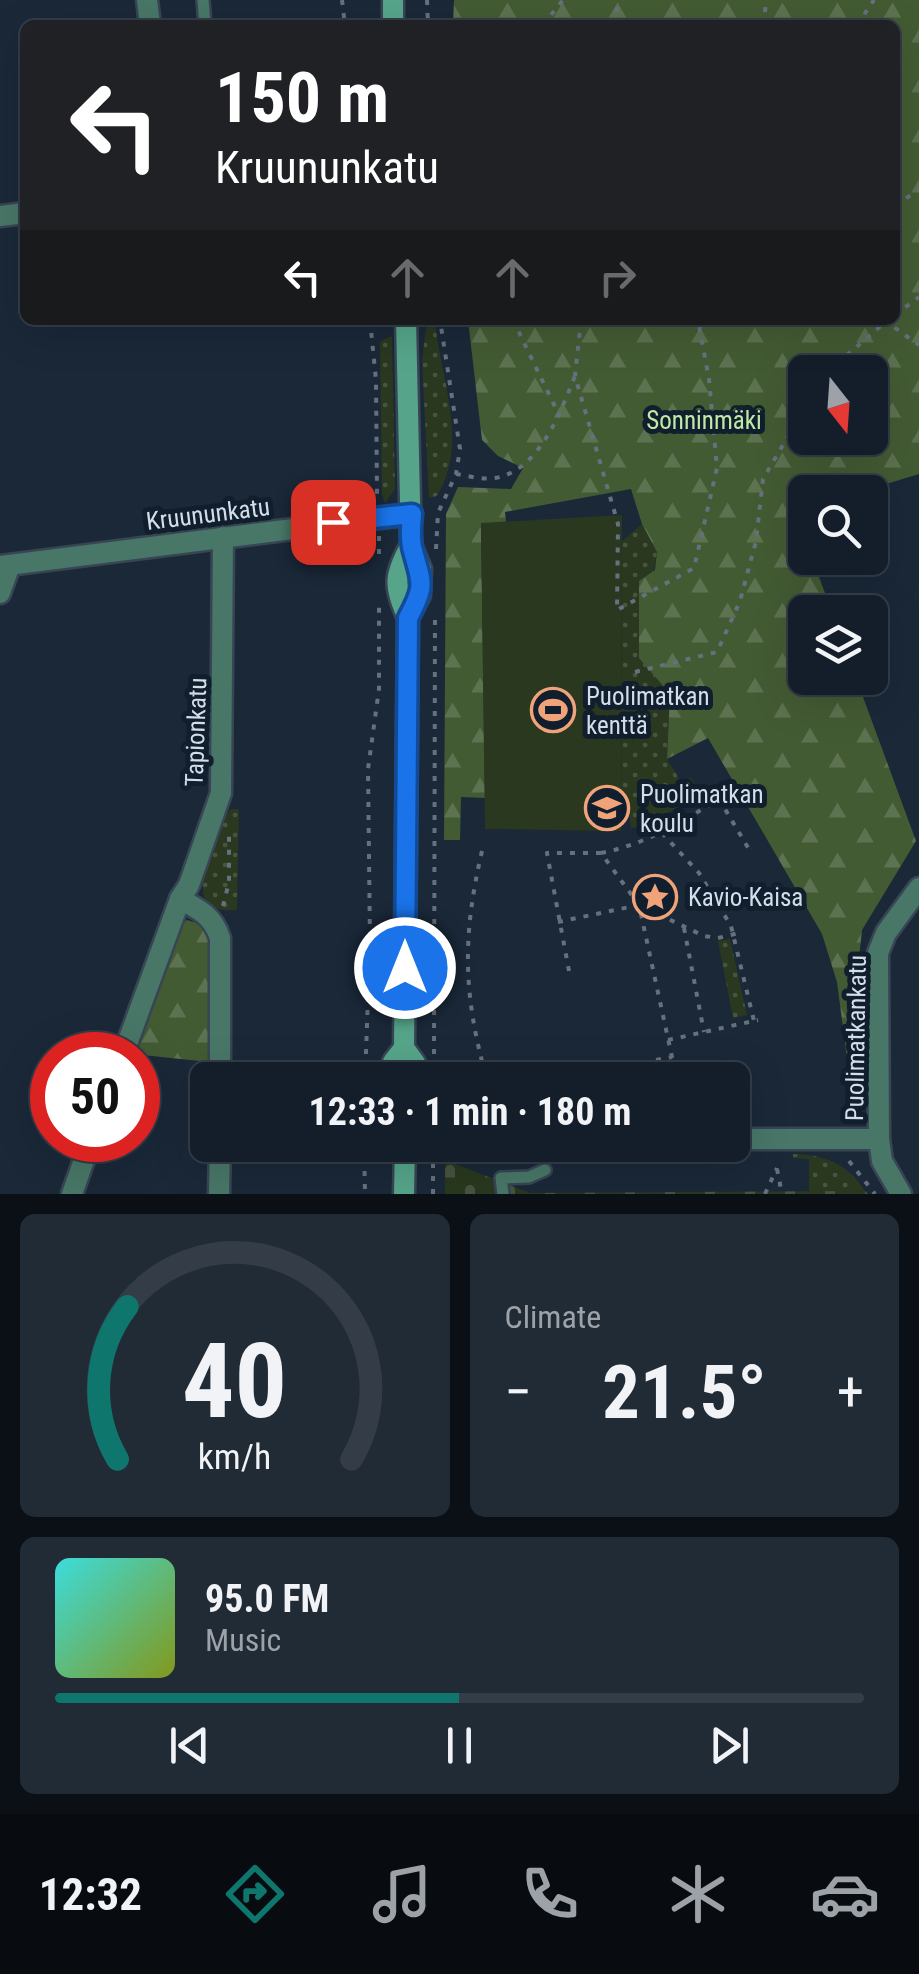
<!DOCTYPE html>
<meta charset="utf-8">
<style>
body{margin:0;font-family:"Roboto Condensed",sans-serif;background:#212b36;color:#f1f3f6;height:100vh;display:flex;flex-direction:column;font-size:38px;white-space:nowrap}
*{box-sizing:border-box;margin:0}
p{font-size:32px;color:#9da2a8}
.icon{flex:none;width:55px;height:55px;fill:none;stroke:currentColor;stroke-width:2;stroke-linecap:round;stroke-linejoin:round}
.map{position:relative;height:1194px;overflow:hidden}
.drawer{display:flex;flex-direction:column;gap:20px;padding:20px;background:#0b1017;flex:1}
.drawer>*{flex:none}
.top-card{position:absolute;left:20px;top:20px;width:880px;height:305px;border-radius:15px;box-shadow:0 10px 40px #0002,0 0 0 2px #333c47;background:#202124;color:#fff;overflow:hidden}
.needle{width:65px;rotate:163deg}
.buttons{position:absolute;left:788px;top:355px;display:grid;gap:20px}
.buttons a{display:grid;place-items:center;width:100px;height:100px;border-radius:15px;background:#141e2a;box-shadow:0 10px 40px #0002,0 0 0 2px #333c47;font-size:50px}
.speed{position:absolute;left:30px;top:1032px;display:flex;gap:20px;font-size:50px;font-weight:700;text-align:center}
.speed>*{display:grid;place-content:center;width:130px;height:130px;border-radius:50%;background:#141e2a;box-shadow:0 10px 40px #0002,0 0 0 2px #333c47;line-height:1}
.speed .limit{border:15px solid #d22;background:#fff;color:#111}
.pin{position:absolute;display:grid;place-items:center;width:85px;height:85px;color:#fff;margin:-42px;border-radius:20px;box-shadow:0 5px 15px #0006}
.me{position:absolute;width:110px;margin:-55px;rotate:0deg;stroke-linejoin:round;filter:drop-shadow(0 0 8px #0008)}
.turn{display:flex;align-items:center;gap:35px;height:210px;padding:0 30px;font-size:45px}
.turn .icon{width:130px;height:130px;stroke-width:2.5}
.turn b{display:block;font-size:70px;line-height:85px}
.lanes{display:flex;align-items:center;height:95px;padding:0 30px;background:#0003;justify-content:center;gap:50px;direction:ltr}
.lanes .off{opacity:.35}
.big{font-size:75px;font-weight:700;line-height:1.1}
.drawer .tile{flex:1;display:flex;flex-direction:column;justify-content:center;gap:15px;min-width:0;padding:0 35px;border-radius:15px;background:#212b36}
.drawer .dial{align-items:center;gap:0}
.dial svg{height:260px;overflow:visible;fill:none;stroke:#333c47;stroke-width:7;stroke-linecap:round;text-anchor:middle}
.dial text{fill:#f1f3f6;stroke:none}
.song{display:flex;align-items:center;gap:30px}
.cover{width:120px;height:120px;border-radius:15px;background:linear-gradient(135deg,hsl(180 70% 55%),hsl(70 70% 35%))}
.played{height:10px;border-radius:5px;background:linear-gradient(90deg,#0f766e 50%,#333c47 50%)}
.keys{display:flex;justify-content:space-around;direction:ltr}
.heat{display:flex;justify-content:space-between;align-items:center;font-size:55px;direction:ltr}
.drawer .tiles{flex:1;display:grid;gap:20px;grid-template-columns:1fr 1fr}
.tile:last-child{grid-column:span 2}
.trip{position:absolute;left:190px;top:1062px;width:560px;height:100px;border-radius:15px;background:#141e2a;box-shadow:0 10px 40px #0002,0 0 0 2px #333c47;font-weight:700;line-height:100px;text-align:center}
.tabs{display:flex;height:160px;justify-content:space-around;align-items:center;background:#080c11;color:#9da2a8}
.tabs .icon{width:70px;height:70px}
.tabs .on{color:#0f766e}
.tabs b{font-size:45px;color:#f1f3f6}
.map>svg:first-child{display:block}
</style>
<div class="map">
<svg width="919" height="1194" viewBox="0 0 919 1194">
<defs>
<pattern id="grass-dots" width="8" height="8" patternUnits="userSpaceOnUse" patternTransform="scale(2.5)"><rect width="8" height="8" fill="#29381f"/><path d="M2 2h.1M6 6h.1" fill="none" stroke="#475440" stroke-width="1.8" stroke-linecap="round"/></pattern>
<pattern id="forest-firs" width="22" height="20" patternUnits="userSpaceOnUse" patternTransform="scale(2.5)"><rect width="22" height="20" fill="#435b33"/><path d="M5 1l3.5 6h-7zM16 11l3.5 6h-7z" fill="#5d7251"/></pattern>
<pattern id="cemetery-stones" width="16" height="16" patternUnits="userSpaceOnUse" patternTransform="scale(2.5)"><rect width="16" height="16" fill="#29381f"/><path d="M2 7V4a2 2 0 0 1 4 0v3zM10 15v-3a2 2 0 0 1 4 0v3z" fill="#475440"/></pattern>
</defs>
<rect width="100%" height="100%" fill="#1a2838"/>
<g fill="url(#grass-dots)">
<path d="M427 320H435C440 378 470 443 437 496L429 498 422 360Z"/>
<polygon points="392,336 395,489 385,503 382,495 380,341"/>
<polygon points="642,524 657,552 639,657 670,694 667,759 682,783 691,778 701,795 643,826 631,828 629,808 621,808 622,541"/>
<path d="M231 809H239L237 910C194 914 200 882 210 854 216 838 219 822 231 809Z"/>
<polygon points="730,939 747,1015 733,1018 718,941"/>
<path d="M793 1154C825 1155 847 1163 865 1191L809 1192V1159L793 1158Z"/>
</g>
<g fill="url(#forest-firs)" fill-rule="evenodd">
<path d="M454 0H919V474L860 492H805V509L795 513 805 539V558H812L832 612H805V678H856L916 841 862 930 856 987V1104H853V1082L850 1081 837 982 822 934 708 738 667 759 670 694 639 658V581L655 570 657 552 642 524 631 489 505 512 506 522 481 524 485 798 461 797 460 840H444L446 514 458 487 511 489 523 468 498 456 482 440 468 320H895V25H453ZM805 372H870V438H805Z"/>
<polygon points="187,920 207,926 211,938 209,1062 133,1054 180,925"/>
</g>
<polygon fill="url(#cemetery-stones)" points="445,1160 530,1193 865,1191 868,1194 445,1194"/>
<polygon fill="#29381f" points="622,515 621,831 485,829 481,523"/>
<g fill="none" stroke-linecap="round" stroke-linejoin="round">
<defs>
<g id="lane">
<polyline points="203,0 205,25"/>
<polyline points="503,1194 501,1178 529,1177 545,1170"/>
</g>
<g id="street">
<polyline points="147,0 150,25"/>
<polyline points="0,216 25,213"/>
<polyline points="0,566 412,514"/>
<polyline points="0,593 10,565"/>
<path d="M180 899C199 909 213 916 220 938V1080"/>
<polyline points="123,1055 180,899 189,885 221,793 223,537"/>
<polyline points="732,1139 879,1139"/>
<polyline points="72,1194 91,1140"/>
<polyline points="219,1194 220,1145"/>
<polyline points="901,1194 882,1161 879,1139 878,953 886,933 919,888"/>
</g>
<g id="secondary">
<polyline points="393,0 393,25"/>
<polyline points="406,320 411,545 421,569 420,595 408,618 404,1048 415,1063 415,1080"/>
<path d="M408 618C393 586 394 575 411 545"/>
<polyline points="394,1080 393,1062 404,1048"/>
<polyline points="404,1194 405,1145"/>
</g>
</defs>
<use href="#lane" stroke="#384554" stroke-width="16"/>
<use href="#street" stroke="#384554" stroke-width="25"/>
<use href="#secondary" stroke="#384554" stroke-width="25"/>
<g stroke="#65717f" stroke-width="4" stroke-dasharray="5 8" stroke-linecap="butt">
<polyline points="342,0 345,25"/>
<polyline points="427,0 428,25"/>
<polyline points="543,25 563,0"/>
<polyline points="615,25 618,0"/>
<polyline points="764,25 766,0"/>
<polyline points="857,25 874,0"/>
<polyline points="895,205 919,190"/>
<polyline points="895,315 919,297"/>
<polyline points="370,320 376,380 377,496"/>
<polyline points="513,320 559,415"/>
<polyline points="581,320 575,376 618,524 617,610 694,568 717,468 709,379 698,320"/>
<polyline points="884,320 919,345"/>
<polyline points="827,372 888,320"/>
<path d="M456 474C468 476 483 480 495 478 539 471 560 413 575 376"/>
<polyline points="379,536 379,561"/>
<polyline points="436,549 438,513 456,474 460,449 440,320"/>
<polyline points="635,672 717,652 740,601 756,541 763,479 805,407"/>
<polyline points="662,833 699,873 731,926 754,1021"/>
<path d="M482 851C462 937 463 995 487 1080"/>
<path d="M601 853C646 844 680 823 719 799L750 851"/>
<polyline points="223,906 229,882 229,836"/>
<polyline points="558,922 639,905 704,936 718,938 739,933"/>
<polyline points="684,928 704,1032"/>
<polyline points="569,971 547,853 601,853 639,905 677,1080"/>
<polyline points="668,1040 758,1020"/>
<polyline points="434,1054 435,614"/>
<polyline points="656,1060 672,1057"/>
<polyline points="365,1080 370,942 368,769 379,689 379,601"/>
<polyline points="364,1145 365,1194"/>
<polyline points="849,1161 875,1194"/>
<polyline points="777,1169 782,1194"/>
<polyline points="433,1194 433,1145"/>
<polyline points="765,1194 777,1168"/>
</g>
<use href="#lane" stroke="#487767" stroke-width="11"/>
<use href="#street" stroke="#487767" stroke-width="20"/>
<use href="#secondary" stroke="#56a58b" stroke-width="20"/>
</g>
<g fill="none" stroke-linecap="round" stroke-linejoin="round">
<defs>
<path id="route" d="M333 522 412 514C411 524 410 537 412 547 421 583 427 583 408 618L405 968"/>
</defs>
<use href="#route" stroke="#114b97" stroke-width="25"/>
<use href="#route" stroke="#1a73e8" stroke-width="18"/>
</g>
<defs>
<symbol id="stadium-ring" viewBox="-11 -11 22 22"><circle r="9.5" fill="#101e2e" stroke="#f0a378" stroke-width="1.5"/><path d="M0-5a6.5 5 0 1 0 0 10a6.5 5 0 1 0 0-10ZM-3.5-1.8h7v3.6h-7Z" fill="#f0a378"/></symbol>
<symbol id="school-ring" viewBox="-11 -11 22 22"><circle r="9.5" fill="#101e2e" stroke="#f0a378" stroke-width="1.5"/><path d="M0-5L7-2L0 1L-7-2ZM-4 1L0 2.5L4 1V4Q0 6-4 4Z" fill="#f0a378"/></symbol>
<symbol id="sight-ring" viewBox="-11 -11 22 22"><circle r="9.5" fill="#101e2e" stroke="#f0a378" stroke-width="1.5"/><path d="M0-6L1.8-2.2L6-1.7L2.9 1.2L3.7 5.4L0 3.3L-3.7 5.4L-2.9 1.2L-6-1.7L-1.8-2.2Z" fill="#f0a378"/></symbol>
</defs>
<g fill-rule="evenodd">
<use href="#stadium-ring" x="528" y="685" width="50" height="50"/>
<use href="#school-ring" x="582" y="783" width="50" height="50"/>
<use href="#sight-ring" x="630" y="872" width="50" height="50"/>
</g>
<g text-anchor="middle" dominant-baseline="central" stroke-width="10" stroke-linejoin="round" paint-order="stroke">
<g font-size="25" fill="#c1eaa7" stroke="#101e2e">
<text x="704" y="420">Sonninmäki</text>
</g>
<g font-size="25" fill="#d4dee9" stroke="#101e2e">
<text transform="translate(208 514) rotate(-7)">Kruununkatu</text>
<text transform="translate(196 732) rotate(-88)">Tapionkatu</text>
<text transform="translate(856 1038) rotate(-89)">Puolimatkankatu</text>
</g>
<g font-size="25" fill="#d4dee9" stroke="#101e2e" text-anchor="start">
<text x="586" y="696">Puolimatkan<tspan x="586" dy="29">kenttä</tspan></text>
<text x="640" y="794">Puolimatkan<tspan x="640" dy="29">koulu</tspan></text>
<text x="688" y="897">Kavio-Kaisa</text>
</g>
</g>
</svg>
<div class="buttons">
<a><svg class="needle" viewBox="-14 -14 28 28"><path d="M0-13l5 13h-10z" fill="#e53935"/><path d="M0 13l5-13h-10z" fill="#9da2a8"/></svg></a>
<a><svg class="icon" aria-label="search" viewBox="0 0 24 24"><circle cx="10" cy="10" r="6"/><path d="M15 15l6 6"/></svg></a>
<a><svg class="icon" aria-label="layers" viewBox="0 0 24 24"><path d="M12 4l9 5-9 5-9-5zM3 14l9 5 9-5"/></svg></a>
</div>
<div class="speed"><div class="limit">50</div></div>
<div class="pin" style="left:333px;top:522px;background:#d93025"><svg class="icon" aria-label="arrive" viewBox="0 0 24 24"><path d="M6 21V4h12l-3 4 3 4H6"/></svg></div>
<svg class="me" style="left:405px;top:968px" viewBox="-20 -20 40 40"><circle r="17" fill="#1a73e8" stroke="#fff" stroke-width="3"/><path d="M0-11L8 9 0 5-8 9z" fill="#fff"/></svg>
<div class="trip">12:33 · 1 min · 180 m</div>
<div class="top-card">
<div class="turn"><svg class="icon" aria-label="left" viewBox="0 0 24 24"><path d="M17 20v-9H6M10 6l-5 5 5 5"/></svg><div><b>150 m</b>Kruununkatu</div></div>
<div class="lanes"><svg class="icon" aria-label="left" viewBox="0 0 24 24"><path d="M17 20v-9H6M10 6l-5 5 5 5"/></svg><svg class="icon off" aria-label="ahead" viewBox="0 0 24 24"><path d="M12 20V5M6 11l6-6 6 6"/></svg><svg class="icon off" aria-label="ahead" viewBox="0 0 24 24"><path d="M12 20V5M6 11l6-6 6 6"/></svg><svg class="icon off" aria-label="right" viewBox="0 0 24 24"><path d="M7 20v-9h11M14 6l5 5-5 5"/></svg></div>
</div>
</div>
<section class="drawer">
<div class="tiles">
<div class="tile dial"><svg viewBox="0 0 100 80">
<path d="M14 69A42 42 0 1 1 86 69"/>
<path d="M14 69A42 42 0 0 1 17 22" stroke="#0f766e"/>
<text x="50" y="56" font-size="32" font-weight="700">40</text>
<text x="50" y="72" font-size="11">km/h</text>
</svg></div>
<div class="tile"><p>Climate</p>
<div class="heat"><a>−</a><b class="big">21.5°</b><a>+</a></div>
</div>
<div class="tile">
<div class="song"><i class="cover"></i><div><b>95.0 FM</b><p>Music</p></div></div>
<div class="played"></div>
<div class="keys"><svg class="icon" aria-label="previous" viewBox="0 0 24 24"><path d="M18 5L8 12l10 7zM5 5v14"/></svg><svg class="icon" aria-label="pause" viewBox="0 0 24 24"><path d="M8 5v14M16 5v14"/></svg><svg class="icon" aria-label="next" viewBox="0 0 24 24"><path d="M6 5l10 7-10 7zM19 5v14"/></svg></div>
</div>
</div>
</section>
<nav class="tabs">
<b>12:32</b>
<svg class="icon on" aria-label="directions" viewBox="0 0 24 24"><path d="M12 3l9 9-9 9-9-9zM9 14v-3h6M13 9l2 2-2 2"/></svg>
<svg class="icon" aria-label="music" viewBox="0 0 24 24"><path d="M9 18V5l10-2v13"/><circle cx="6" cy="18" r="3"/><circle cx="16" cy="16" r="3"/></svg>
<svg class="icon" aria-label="phone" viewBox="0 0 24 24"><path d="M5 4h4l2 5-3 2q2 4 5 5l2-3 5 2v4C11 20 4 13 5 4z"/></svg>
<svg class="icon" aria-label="climate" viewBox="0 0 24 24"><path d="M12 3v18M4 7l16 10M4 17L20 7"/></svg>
<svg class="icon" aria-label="car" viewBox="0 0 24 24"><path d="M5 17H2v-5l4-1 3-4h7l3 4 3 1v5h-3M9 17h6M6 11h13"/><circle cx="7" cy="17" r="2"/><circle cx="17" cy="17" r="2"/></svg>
</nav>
